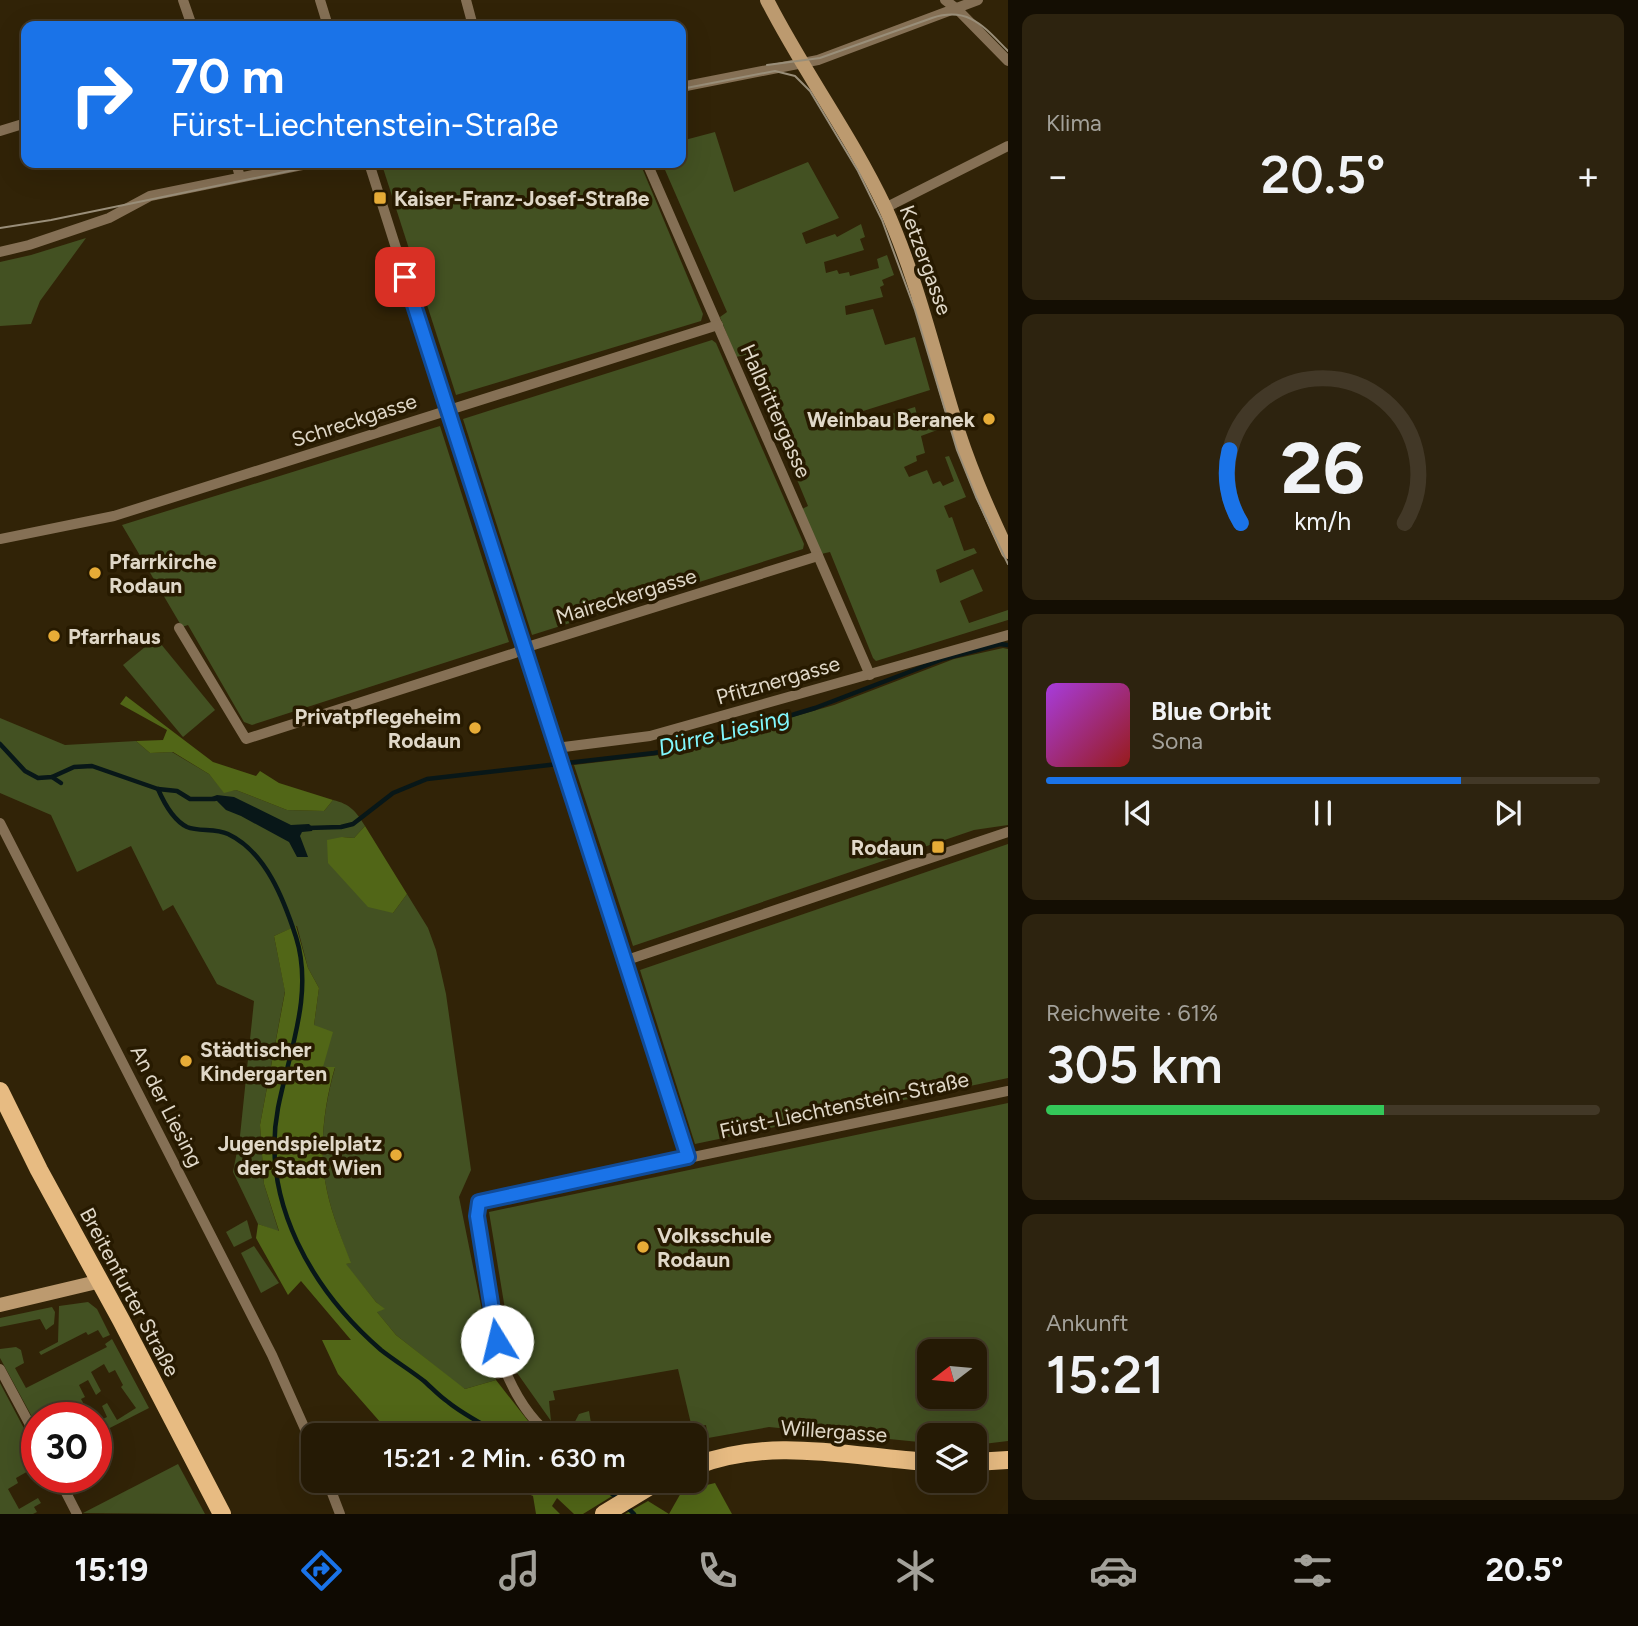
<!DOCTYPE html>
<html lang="de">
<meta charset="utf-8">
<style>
body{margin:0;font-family:Figtree,sans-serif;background:#2d230f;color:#f1f3f6;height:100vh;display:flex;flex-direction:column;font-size:26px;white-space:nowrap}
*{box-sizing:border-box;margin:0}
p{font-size:23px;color:#a3a19a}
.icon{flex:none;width:38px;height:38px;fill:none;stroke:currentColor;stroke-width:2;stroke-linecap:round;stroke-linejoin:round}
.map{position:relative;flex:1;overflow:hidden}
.sheet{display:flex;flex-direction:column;gap:14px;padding:14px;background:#140e03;width:630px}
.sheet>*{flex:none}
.top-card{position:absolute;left:21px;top:21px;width:665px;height:147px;border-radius:14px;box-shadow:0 7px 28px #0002,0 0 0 2px #423827;background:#1a73e8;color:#fff;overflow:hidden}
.needle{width:46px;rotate:254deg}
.tools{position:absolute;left:917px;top:1339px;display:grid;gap:14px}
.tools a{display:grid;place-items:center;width:70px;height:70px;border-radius:14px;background:#251a05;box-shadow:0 7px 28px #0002,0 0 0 2px #423827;font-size:35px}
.speed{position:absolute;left:21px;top:1402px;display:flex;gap:14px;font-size:35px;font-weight:700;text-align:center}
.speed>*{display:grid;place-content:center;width:91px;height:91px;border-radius:50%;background:#251a05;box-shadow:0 7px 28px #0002,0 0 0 2px #423827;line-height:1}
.speed .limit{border:10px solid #d22;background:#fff;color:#111}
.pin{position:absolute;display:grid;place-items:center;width:60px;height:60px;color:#fff;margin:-30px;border-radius:14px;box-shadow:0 4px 10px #0006}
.me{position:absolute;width:77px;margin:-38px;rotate:351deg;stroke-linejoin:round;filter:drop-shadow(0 0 5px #0008)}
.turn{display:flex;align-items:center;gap:24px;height:147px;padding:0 35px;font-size:32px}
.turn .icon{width:91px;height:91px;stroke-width:2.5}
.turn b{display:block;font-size:49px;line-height:60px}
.big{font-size:52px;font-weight:600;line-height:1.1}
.sheet .widget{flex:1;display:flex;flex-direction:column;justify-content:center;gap:10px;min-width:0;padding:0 24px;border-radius:14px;background:#2d230f}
.sheet .dial{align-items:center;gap:0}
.dial svg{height:182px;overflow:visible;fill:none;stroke:#423827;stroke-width:7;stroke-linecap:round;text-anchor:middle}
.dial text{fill:#f1f3f6;stroke:none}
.song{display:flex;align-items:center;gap:21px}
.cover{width:84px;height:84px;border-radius:10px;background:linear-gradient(135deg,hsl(280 70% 55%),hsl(0 70% 35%))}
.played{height:7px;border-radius:4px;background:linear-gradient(90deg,#1a73e8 75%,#423827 75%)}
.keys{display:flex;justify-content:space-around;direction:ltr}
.heat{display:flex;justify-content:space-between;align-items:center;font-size:38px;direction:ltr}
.charge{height:10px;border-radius:5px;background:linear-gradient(90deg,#34c759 61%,#423827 0)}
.trip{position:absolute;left:301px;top:1423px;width:406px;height:70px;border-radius:14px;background:#251a05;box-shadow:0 7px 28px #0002,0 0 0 2px #423827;font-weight:600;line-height:70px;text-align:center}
.dock{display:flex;height:112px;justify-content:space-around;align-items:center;background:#0f0a02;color:#a3a19a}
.dock .icon{width:49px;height:49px}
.dock .current{color:#1a73e8}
.dock b{font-size:32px;color:#f1f3f6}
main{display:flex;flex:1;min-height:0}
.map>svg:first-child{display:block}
</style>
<main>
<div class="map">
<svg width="1008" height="1514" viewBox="0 0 1008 1514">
<rect width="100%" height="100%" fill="#312307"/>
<g fill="#435122" fill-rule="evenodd">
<polygon points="715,132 734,192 808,162 839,218 802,233 806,244 835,234 837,237 861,224 865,237 860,239 864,250 824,262 826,273 837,270 839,274 849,272 850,276 879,268 877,259 887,255 894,275 882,280 884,285 880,287 883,297 845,306 846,315 873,309 885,345 915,337 930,390 860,412 865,422 915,407 918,419 914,420 917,431 939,425 940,429 921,436 925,453 916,456 917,461 904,467 909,477 927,470 933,484 940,481 943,486 954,481 945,457 949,456 966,497 944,506 949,518 952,517 964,551 974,548 977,553 936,570 940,583 973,569 983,591 960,601 969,623 1008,610 1008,620 876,661 873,658 830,552 821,554 802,509 808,506 745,355 736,357 720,317 727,312 662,163 681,163 681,141"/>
<polygon points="395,163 640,163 703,314 701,321 456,395 383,168 385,165"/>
<polygon points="86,238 40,301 31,324 0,326 0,262 31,255"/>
<polygon points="712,340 716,343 804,544 803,549 532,635 463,419"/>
<polygon points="440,426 509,642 252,725 244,722 188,625 182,627 122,525"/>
<polygon points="156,638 215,710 183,737 123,665"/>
<polygon points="1003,648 1008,649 1008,825 974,830 633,946 574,765 677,753 729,739 744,731 834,705 954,659"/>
<path d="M0 718 65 745 136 741 150 753 172 752 209 774 224 792 236 790 287 810 324 811 333 800C350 804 356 811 365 826L354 838 342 837 393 913 407 894 428 928 436 950 446 994 471 1170 459 1197 496 1380 465 1389 460 1386 396 1335 376 1311 384 1309 376 1302 345 1264 350 1263C342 1239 332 1215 327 1191 318 1151 324 1106 335 1068H323L314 1025 319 988 308 968 297 926 274 936 285 991 260 1125 264 1184 279 1232 258 1224 233 1172 240 1136 254 1001 217 984 173 905 163 911 131 846 77 872 51 815 0 793Z"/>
<polygon points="1008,844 1008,1078 695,1144 640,970"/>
<path d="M1008 1103V1441L975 1445V1435H929V1443L769 1427 708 1438 706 1425 692 1428 678 1369 553 1391 555 1400 549 1401 551 1421 515 1370 489 1212ZM929 1351H975V1396H929Z"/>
<polygon points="247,1220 252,1238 234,1247 226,1232"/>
<polygon points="254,1246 279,1283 261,1293 241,1253"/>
<polygon points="88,1302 97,1309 110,1335 103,1338 98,1330 88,1335 86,1332 41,1355 39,1352 58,1342 59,1306"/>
<polygon points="52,1307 55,1312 54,1324 46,1330 40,1319 0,1327 0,1318"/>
<path d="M112 1339 149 1408 96 1435V1418H37V1426L0 1358V1349L16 1347 21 1350 24 1363 15 1368 26 1388 107 1347 105 1344ZM104 1364 109 1373 115 1370 123 1385 121 1387 136 1408 117 1420 107 1403 102 1406 107 1417 99 1421 93 1411 83 1416 81 1412 86 1408 81 1399 85 1397 79 1385 88 1380 96 1395 101 1391 91 1372Z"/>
<polygon points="0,1383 37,1453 37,1466 16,1478 18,1483 8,1489 19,1509 38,1498 41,1503 34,1507 37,1512 33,1514 0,1514"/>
<polygon points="589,1411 593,1435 586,1435 588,1429 584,1427 577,1435 570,1431 579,1414"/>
<polygon points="178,1464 205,1514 83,1513"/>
</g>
<g fill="#516617">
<polygon points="126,696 213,762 256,776 260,771 279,783 333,800 324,811 287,810 236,790 224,793 209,774 173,752 150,753 136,741 163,740 167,730 120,704"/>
<polygon points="365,826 407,894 393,913 368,907 328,863 327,840 342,837 354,838"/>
<path d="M296 926 308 968 319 988 314 1025 333 1032 323 1067H335C324 1105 318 1151 327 1191 332 1215 342 1239 351 1263L346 1264 376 1302 385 1309 377 1312 396 1335 465 1389 496 1380 539 1435H387L381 1423 338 1374 322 1340H351L301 1281 288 1295 256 1238 258 1224 279 1231 264 1184 260 1125 285 992 274 936Z"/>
<polygon points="408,1481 460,1481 414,1493"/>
<polygon points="621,1481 630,1485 583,1514 574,1514 557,1498 552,1506 560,1514 536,1514 533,1496 498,1481"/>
<polygon points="715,1483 732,1514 669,1514 682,1491"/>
<polygon points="648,1501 669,1514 625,1514"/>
</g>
<polygon fill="#081718" points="217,795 234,797 291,825 309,824 313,828 312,831 302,832 300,836 308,857 297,857 289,842 241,816 226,810 217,801 209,798"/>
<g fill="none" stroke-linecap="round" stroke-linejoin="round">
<g stroke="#081718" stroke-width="4.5">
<polyline points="0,744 25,771 38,778 52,777 74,767 92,766 158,789 177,791 190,799 215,799"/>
<polyline points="52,777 61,783"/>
<path d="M158 789C164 803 173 820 187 827 199 832 215 828 228 834 266 852 284 900 296 937 314 994 289 1052 278 1108 260 1202 313 1291 381 1350 395 1361 410 1370 424 1381 432 1388 439 1396 448 1402 464 1415 484 1425 502 1435"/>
<polyline points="308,828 341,827 353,824 393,793 427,779 654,753 684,748 815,708 943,659 1000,644 1008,645"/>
<polyline points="590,1480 619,1498"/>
<polyline points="625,1505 634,1514"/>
</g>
<g stroke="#857055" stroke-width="10">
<polyline points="183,0 192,26"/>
<polyline points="320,0 328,26"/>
<polyline points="466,0 473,26"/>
<polyline points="945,0 957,9 1008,61"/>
<polyline points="681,87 818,60 978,0"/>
<polyline points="0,131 26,123"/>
<polyline points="236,163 240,177"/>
<polyline points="369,163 561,767 688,1157"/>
<polyline points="647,163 870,675"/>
<polyline points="885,208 1008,146"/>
<polyline points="0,252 29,245 109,218 150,196 312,163"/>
<polyline points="0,539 114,516 718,325"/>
<polyline points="179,628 246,739 515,653 524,648 818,556"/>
<polyline points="556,748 650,736 1008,635"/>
<polyline points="0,823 272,1355 313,1447"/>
<polyline points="624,961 1008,832"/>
<polyline points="0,1369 37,1438"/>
<path d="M550 1435C528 1417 513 1391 503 1365L477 1216 479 1202 1008 1091"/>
<polyline points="58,1477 77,1514"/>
<polyline points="327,1480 340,1514"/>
</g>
<g stroke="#bc9a6f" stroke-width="14">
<path d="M767 0C803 71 851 135 885 207 915 273 932 345 953 414 967 462 987 507 1008 552"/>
<polyline points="0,1305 101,1281"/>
</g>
<g stroke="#e7bb82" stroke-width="18">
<polyline points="0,1091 39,1170 121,1320 222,1514"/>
<polyline points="975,1462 1008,1460"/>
<path d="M695 1466C772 1436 850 1457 929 1462"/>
<polyline points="604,1514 660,1480"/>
</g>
<g stroke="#998e79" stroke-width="2">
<path d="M767 65 820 58 932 18C969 6 984 27 1008 51"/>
<polyline points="681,89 775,71 795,76 810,91 858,171 882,220 915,310 957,450 976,497 1008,564"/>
<polyline points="0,228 51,220 328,163"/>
</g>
</g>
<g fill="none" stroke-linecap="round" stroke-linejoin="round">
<defs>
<polyline id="route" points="405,277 688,1157 479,1202 477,1216 497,1341"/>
</defs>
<use href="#route" stroke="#114b97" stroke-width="18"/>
<use href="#route" stroke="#1a73e8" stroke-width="12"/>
</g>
<g fill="#e7ac37" stroke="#271a00" stroke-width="2.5">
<rect x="373" y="191" width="14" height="14" rx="3.5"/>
<circle cx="989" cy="419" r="7"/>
<circle cx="95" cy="573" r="7"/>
<circle cx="54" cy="636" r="7"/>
<circle cx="475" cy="728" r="7"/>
<rect x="931" y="840" width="14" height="14" rx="3.5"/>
<circle cx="186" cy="1061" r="7"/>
<circle cx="396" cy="1155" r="7"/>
<circle cx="643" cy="1247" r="7"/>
</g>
<g text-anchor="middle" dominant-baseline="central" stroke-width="7" stroke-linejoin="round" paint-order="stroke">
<g font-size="21" font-weight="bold" fill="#e0d8c8" stroke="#271a00" text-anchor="start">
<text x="394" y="198">Kaiser-Franz-Josef-Straße</text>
<text x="975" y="419" text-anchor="end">Weinbau Beranek</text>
<text x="109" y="561">Pfarrkirche<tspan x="109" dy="24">Rodaun</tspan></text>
<text x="68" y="636">Pfarrhaus</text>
<text x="461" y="716" text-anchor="end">Privatpflegeheim<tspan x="461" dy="24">Rodaun</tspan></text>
<text x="924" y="847" text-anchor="end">Rodaun</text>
<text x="200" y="1049">Städtischer<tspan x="200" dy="24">Kindergarten</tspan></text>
<text x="382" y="1143" text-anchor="end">Jugendspielplatz<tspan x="382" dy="24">der Stadt Wien</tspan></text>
<text x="657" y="1235">Volksschule<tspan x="657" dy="24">Rodaun</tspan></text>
</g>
<g font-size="21" fill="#e0d8c8" stroke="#271a00">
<text transform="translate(926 260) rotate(70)">Ketzergasse</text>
<text transform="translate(776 411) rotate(66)">Halbrittergasse</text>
<text transform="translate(354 420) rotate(-18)">Schreckgasse</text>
<text transform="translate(626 596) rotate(-17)">Maireckergasse</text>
<text transform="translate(778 680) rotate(-16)">Pfitznergasse</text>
<text transform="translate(844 1105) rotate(-12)">Fürst-Liechtenstein-Straße</text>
<text transform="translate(167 1106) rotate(63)">An der Liesing</text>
<text transform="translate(130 1292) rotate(62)">Breitenfurter Straße</text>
<text transform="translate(834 1431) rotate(4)">Willergasse</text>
</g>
<g font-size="23" font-style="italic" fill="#80f7fe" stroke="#271a00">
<text transform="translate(724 732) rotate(-14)">Dürre Liesing</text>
</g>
</g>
</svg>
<div class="tools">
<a><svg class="needle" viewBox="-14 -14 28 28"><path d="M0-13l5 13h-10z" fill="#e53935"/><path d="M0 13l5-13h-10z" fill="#a3a19a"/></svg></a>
<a><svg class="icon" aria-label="layers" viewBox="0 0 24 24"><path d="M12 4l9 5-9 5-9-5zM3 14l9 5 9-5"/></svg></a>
</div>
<div class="speed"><div class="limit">30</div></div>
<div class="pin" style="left:405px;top:277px;background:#d93025"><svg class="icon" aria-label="arrive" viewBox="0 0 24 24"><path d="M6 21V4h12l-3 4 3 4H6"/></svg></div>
<svg class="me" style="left:497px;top:1341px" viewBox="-20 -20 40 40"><circle r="19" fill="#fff"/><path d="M0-13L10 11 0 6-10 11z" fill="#1a73e8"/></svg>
<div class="trip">15:21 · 2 Min. · 630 m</div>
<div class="top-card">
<div class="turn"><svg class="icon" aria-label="right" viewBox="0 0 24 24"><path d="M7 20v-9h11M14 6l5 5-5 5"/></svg><div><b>70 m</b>Fürst-Liechtenstein-Straße</div></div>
</div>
</div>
<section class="sheet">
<div class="widget"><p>Klima</p>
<div class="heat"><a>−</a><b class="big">20.5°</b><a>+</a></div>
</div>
<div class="widget dial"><svg viewBox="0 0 100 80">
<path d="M14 69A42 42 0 1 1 86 69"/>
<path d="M14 69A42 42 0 0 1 9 37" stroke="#1a73e8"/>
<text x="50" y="56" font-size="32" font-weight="700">26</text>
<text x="50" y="72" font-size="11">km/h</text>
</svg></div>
<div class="widget">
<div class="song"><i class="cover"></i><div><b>Blue Orbit</b><p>Sona</p></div></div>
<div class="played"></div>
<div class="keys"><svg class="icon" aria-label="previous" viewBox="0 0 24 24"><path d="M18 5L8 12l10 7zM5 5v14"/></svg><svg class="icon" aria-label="pause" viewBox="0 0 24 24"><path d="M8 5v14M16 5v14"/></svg><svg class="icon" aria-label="next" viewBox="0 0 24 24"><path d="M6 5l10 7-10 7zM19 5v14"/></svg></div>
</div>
<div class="widget"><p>Reichweite · 61%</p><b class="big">305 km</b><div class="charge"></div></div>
<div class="widget"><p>Ankunft</p><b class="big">15:21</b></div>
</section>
</main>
<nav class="dock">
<b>15:19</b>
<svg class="icon current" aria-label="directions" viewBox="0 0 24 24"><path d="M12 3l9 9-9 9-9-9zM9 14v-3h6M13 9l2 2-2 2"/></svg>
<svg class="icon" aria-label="music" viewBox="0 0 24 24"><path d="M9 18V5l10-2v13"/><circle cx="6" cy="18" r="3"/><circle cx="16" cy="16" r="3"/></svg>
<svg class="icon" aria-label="phone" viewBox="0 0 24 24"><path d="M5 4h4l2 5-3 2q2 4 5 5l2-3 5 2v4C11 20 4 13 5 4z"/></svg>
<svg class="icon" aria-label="climate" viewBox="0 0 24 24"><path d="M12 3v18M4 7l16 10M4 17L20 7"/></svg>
<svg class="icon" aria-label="car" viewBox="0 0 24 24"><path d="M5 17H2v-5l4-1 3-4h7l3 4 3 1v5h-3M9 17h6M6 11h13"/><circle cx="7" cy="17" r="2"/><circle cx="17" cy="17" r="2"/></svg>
<svg class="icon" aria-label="filters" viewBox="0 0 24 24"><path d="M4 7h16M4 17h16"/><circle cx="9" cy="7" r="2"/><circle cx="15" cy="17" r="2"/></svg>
<b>20.5°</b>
</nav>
